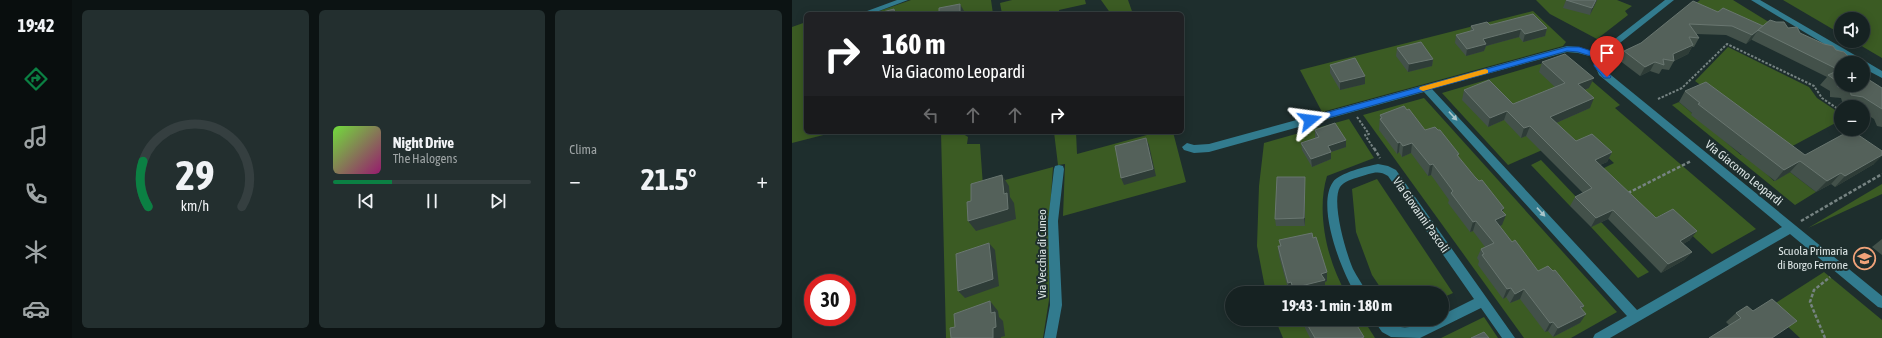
<!DOCTYPE html>
<html lang="it">
<meta charset="utf-8">
<style>
body{margin:0;font-family:"Asap Condensed",sans-serif;background:#232f2f;color:#f1f3f6;height:100vh;display:flex;flex-direction:column;font-size:15px;white-space:nowrap}
*{box-sizing:border-box;margin:0}
p{font-size:13px;color:#9ea4a5}
.icon{flex:none;width:22px;height:22px;fill:none;stroke:currentColor;stroke-width:2;stroke-linecap:round;stroke-linejoin:round}
.map{position:relative;flex:1;overflow:hidden}
.sheet{display:flex;flex-direction:column;gap:10px;padding:10px;background:#0c1313;width:720px}
.sheet>*{flex:none}
.hud{position:absolute;left:12px;top:12px;width:380px;height:122px;border-radius:6px;box-shadow:0 2px 10px #0003,0 0 0 1px #353f40;background:#202124;color:#fff;overflow:hidden}
.controls{position:absolute;left:1042px;top:12px;display:grid;gap:8px}
.controls a{display:grid;place-items:center;width:36px;height:36px;border-radius:50%;background:#162222;box-shadow:0 2px 10px #0003,0 0 0 1px #353f40;font-size:20px}
.speed{position:absolute;left:12px;top:274px;display:flex;gap:8px;font-size:20px;font-weight:700;text-align:center}
.speed>*{display:grid;place-content:center;width:52px;height:52px;border-radius:50%;background:#162222;box-shadow:0 2px 10px #0003,0 0 0 1px #353f40;line-height:1}
.speed .limit{border:6px solid #d22;background:#fff;color:#111}
.pin{position:absolute;display:grid;place-items:center;width:34px;height:34px;color:#fff;margin:-41px -17px;border-radius:50% 50% 50% 0;rotate:-45deg;box-shadow:0 0 4px #0007}
.pin .icon{rotate:45deg}
.me{position:absolute;width:44px;margin:-22px;rotate:74deg;stroke-linejoin:round;filter:drop-shadow(0 0 3px #0008)}
.turn{display:flex;align-items:center;gap:14px;height:84px;padding:0 12px;font-size:18px}
.turn .icon{width:52px;height:52px;stroke-width:2.5}
.turn b{display:block;font-size:28px;line-height:34px}
.lanes{display:flex;align-items:center;height:38px;padding:0 12px;background:#0003;justify-content:center;gap:20px;direction:ltr}
.lanes .off{opacity:.35}
.big{font-size:30px;font-weight:700;line-height:1.1}
.sheet .card{flex:1;display:flex;flex-direction:column;justify-content:center;gap:6px;min-width:0;padding:0 14px;border-radius:6px;background:#232f2f}
.sheet .dial{align-items:center;gap:0}
.dial svg{height:104px;overflow:visible;fill:none;stroke:#353f40;stroke-width:7;stroke-linecap:round;text-anchor:middle}
.dial text{fill:#f1f3f6;stroke:none}
.song{display:flex;align-items:center;gap:12px}
.cover{width:48px;height:48px;border-radius:6px;background:linear-gradient(135deg,hsl(100 70% 55%),hsl(320 70% 35%))}
.played{height:4px;border-radius:2px;background:linear-gradient(90deg,#0b8043 30%,#353f40 30%)}
.keys{display:flex;justify-content:space-around;direction:ltr}
.heat{display:flex;justify-content:space-between;align-items:center;font-size:22px;direction:ltr}
.sheet .tiles{flex:1;display:grid;gap:10px;grid-template-columns:repeat(3,1fr)}
.trip{position:absolute;left:433px;top:286px;width:224px;height:40px;border-radius:20px;background:#162222;box-shadow:0 2px 10px #0003,0 0 0 1px #353f40;font-weight:700;line-height:40px;text-align:center}
main{display:flex;flex:1;min-height:0}
.tabs{display:flex;flex-direction:column;width:72px;justify-content:space-around;align-items:center;background:#090e0e;color:#9ea4a5}
.tabs .icon{width:28px;height:28px}
.tabs .current{color:#0b8043}
.tabs b{font-size:18px;color:#f1f3f6}
.map>svg:first-child{display:block}
</style>
<main>
<nav class="tabs">
<b>19:42</b>
<svg class="icon current" aria-label="directions" viewBox="0 0 24 24"><path d="M12 3l9 9-9 9-9-9zM9 14v-3h6M13 9l2 2-2 2"/></svg>
<svg class="icon" aria-label="music" viewBox="0 0 24 24"><path d="M9 18V5l10-2v13"/><circle cx="6" cy="18" r="3"/><circle cx="16" cy="16" r="3"/></svg>
<svg class="icon" aria-label="phone" viewBox="0 0 24 24"><path d="M5 4h4l2 5-3 2q2 4 5 5l2-3 5 2v4C11 20 4 13 5 4z"/></svg>
<svg class="icon" aria-label="climate" viewBox="0 0 24 24"><path d="M12 3v18M4 7l16 10M4 17L20 7"/></svg>
<svg class="icon" aria-label="car" viewBox="0 0 24 24"><path d="M5 17H2v-5l4-1 3-4h7l3 4 3 1v5h-3M9 17h6M6 11h13"/><circle cx="7" cy="17" r="2"/><circle cx="17" cy="17" r="2"/></svg>
</nav>
<section class="sheet">
<div class="tiles">
<div class="card dial"><svg viewBox="0 0 100 80">
<path d="M14 69A42 42 0 1 1 86 69"/>
<path d="M14 69A42 42 0 0 1 10 34" stroke="#0b8043"/>
<text x="50" y="56" font-size="32" font-weight="700">29</text>
<text x="50" y="72" font-size="11">km/h</text>
</svg></div>
<div class="card">
<div class="song"><i class="cover"></i><div><b>Night Drive</b><p>The Halogens</p></div></div>
<div class="played"></div>
<div class="keys"><svg class="icon" aria-label="previous" viewBox="0 0 24 24"><path d="M18 5L8 12l10 7zM5 5v14"/></svg><svg class="icon" aria-label="pause" viewBox="0 0 24 24"><path d="M8 5v14M16 5v14"/></svg><svg class="icon" aria-label="next" viewBox="0 0 24 24"><path d="M6 5l10 7-10 7zM19 5v14"/></svg></div>
</div>
<div class="card"><p>Clima</p>
<div class="heat"><a>−</a><b class="big">21.5°</b><a>+</a></div>
</div>
</div>
</section>
<div class="map">
<svg width="1090" height="338" viewBox="0 0 1090 338">
<rect width="100%" height="100%" fill="#1e2e2d"/>
<g fill="#3b5b23">
<polygon points="119,0 199,0 201,14 79,14"/>
<polygon points="220,0 293,0 294,4 267,10 267,14 210,14 208,3"/>
<polygon points="309,0 336,0 341,14 319,14"/>
<polygon points="744,0 825,0 840,6 833,11 836,15 805,39 758,14"/>
<polygon points="908,0 941,0 1030,55 896,10"/>
<polygon points="991,0 1090,0 1090,58 1061,41 1071,41 1071,19 1049,19 1049,34"/>
<polygon points="741,11 774,42 771,46 530,112 508,70"/>
<polygon points="14,22 14,132 43,132 0,143 0,27"/>
<polygon points="936,47 1017,87 1025,98 1049,114 1049,120 995,149 903,81"/>
<polygon points="772,57 828,105 823,108 964,229 920,254 875,212 857,221 806,171 822,163 796,139 780,146 773,140 716,165 650,93"/>
<polygon points="632,98 825,312 779,338 732,338 571,115"/>
<polygon points="887,102 949,155 952,153 982,181 998,172 1024,192 1003,205 880,105"/>
<path d="M557 119 582 158 535 176C524 212 535 261 554 293H474L465 246 467 186 472 143Z"/>
<polygon points="149,132 168,132 176,137 175,144 188,144 191,186 261,167 257,223 257,300 251,338 154,338"/>
<polygon points="262,132 284,132 285,154 366,132 381,132 394,182 271,216 273,164 266,165"/>
<polygon points="749,160 788,201 778,206 739,165"/>
<polygon points="585,179 661,293 650,298 650,293 592,293 580,275 564,232 560,189"/>
<polygon points="1090,184 1090,194 1016,228"/>
<polygon points="809,222 857,272 846,278 799,227"/>
<polygon points="1032,272 1090,320 1090,338 1008,338 976,308"/>
<polygon points="692,317 706,338 649,338"/>
<polygon points="483,319 571,319 583,338 491,338"/>
</g>
<g fill="none" stroke-linecap="round" stroke-linejoin="round">
<g stroke="#768382" stroke-width="2" stroke-dasharray="2.5 1.5" stroke-linecap="butt">
<polyline points="866,99 890,88 935,44 1022,86 1030,98 1049,111"/>
<polyline points="565,117 577,134 573,135 582,149"/>
</g>
<g stroke="#768382" stroke-width="2.5" stroke-dasharray="3.5 2" stroke-linecap="butt">
<polyline points="582,148 588,158"/>
<polyline points="836,193 899,161"/>
<polyline points="1009,221 1090,174"/>
<polyline points="1033,338 1018,302 1022,290 1038,277"/>
</g>
<g fill="#327b8e" fill-rule="evenodd">
<polygon points="105,0 116,0 79,14 67,14"/>
<path d="M873 0H882L809 58 814 71 1090 296V308L1086 307 998 234 818 338H801L803 334 835 316 632 92 417 152 402 153 392 150 390 147 395 143 402 145 417 144 775 46 787 47 805 53ZM775 52 786 53 801 57 800 59 807 75 990 227 845 310 640 89Z"/>
<polygon points="959,0 968,0 1073,61 1090,71 1090,78 1071,68 1071,63 1064,63"/>
<path d="M586 164 596 166 604 170 723 338H710L689 308 628 338 599 337 590 332 581 319H594C615 338 628 319 650 319V315L682 299 596 176C586 169 578 174 567 177 561 179 552 181 548 187 539 202 554 253 561 269 565 277 571 285 575 293H563C549 270 524 206 541 182 547 173 575 166 586 164Z"/>
<polygon points="267,165 271,166 272,169 266,221 270,305 264,338 252,338 258,305 256,221 262,169 263,166"/>
</g>
</g>
<g fill="#43514a">
<polygon points="774,0 805,0 798,15 771,8"/>
<polygon points="926,12 971,26 996,28 1008,33 1049,63 1090,88 1090,127 1085,126 1082,119 1071,112 1071,107 1064,107 1051,105 1049,98 1038,97 1038,91 1028,85 1035,77 960,40 960,39 954,44 934,35 904,34 907,38 902,47 900,47 896,54 882,61 877,70 870,69 867,74 858,71 848,76 827,60 832,51"/>
<polygon points="698,25 755,28 753,36 731,42 727,37 694,46 692,51 674,56 663,43 664,35 678,32 679,26"/>
<polygon points="605,48 641,59 640,66 616,72 604,56"/>
<polygon points="750,62 797,88 792,90 798,108 764,123 784,141 820,152 815,162 808,165 864,218 898,240 891,244 900,252 892,260 869,273 816,219 799,227 778,206 783,197 791,193 734,136 729,138 712,120 696,127 670,100 672,90 721,104 763,87 747,72"/>
<polygon points="538,65 573,76 573,84 548,90 538,73"/>
<polygon points="893,91 1013,155 1082,164 1043,187 1039,184 1024,192 998,172 983,181 899,115 900,113 887,102"/>
<polygon points="588,115 633,130 667,154 666,157 711,211 710,225 708,226 720,242 746,271 792,306 790,309 788,323 761,337 756,331 753,332 728,299 718,303 714,297 711,299 686,265 687,261 685,258 689,249 693,247 681,231 678,232 656,203 657,200 642,179 639,175 636,176 619,153 610,157 607,152 605,154 587,130"/>
<polygon points="523,130 554,140 554,147 539,152 539,159 520,167 510,150 509,143 523,138"/>
<polygon points="513,184 513,226 484,226 483,219"/>
<polygon points="521,238 535,272 535,281 533,282 533,289 518,293 501,293 500,291 497,292 487,256 486,246 488,246 487,240"/>
<polygon points="1090,239 1090,255 1080,247"/>
<polygon points="961,311 993,330 937,325 934,322 944,313"/>
<polygon points="512,319 572,337 572,338 518,338 513,328"/>
</g>
<g fill="#2e3c37">
<polygon points="804,0 805,0 798,15 800,8"/>
<polygon points="168,4 172,11 172,14 168,14"/>
<polygon points="102,9 105,14 103,14"/>
<polygon points="755,28 753,36 731,42 733,34"/>
<polygon points="729,29 727,37 694,46 692,51 674,56 675,49 691,39"/>
<polygon points="966,30 960,39 954,44 960,35"/>
<polygon points="901,45 896,54 882,61 881,54"/>
<polygon points="641,59 640,66 616,72 617,64"/>
<polygon points="863,62 858,71 848,76 853,67"/>
<polygon points="573,76 573,84 548,90 548,82"/>
<polygon points="802,78 797,88 782,94 786,84"/>
<polygon points="802,98 798,108 755,127 758,117"/>
<polygon points="715,111 712,120 696,127 698,118"/>
<polygon points="738,126 734,136 729,138 732,128"/>
<polygon points="354,138 357,145 364,176 332,185 329,178"/>
<polygon points="554,140 554,147 539,152 539,159 520,167 519,159 536,146"/>
<polygon points="608,142 607,152 605,154 606,143"/>
<polygon points="620,143 619,153 610,157 611,146"/>
<polygon points="820,152 815,162 798,169 803,160"/>
<polygon points="1090,155 1090,156 1082,164 1043,187 1053,176"/>
<polygon points="1008,161 998,172 983,181 992,170"/>
<polygon points="641,164 639,175 636,176 638,165"/>
<polygon points="1049,173 1039,184 1024,192 1035,181"/>
<polygon points="210,175 217,186 218,197 222,203 224,219 184,231 176,221 212,194"/>
<polygon points="513,177 513,226 512,218"/>
<polygon points="712,208 709,217 714,215 710,225 699,230 703,220 709,210"/>
<polygon points="821,210 816,219 799,227 804,218"/>
<polygon points="684,221 681,231 678,232 681,222"/>
<polygon points="905,231 898,240 881,250 888,241"/>
<polygon points="197,243 203,250 207,286 173,298 166,291"/>
<polygon points="900,252 892,260 869,273 876,264"/>
<polygon points="535,272 535,281 533,282 533,289 518,293 501,293 501,288 529,274"/>
<polygon points="499,282 500,291 497,292 496,283"/>
<polygon points="719,288 714,297 711,299 715,289"/>
<polygon points="732,289 728,299 718,303 723,294"/>
<polygon points="198,301 206,311 207,317 211,321 213,336 209,337 209,338 201,338"/>
<polygon points="794,314 788,323 761,337 766,328"/>
<polygon points="761,322 756,331 753,332 758,323"/>
</g>
<g fill="#54615a" stroke="#697670">
<polygon points="774,0 804,0 800,8"/>
<polygon points="901,1 926,12 931,8 971,26 960,35 940,26 897,24 907,38 897,37 901,45 881,54 882,61 871,59 872,65 863,62 853,67 832,51 849,43"/>
<polygon points="168,4 168,14 147,14 147,8"/>
<polygon points="102,9 103,14 83,14"/>
<polygon points="741,14 755,28 733,34 729,29 691,39 694,44 675,49 664,35 682,30 679,26 695,22 698,25"/>
<polygon points="978,20 984,22 992,22 996,28 1005,27 1008,33 1032,44 1041,46 1044,50 1052,52 1056,56 1066,62 1065,63 1049,63 1049,85 1071,85 1071,76 1090,88 1090,109 1071,97 1059,95 1058,89 1046,87 1046,82 1036,75 1047,70 966,30"/>
<polygon points="629,42 641,59 617,64 605,48"/>
<polygon points="773,54 802,78 786,84 802,98 758,117 784,141 800,134 820,152 803,160 864,218 881,209 905,231 888,241 900,252 876,264 821,210 804,218 783,197 800,188 738,126 732,128 715,111 698,118 672,90 697,80 721,104 773,83 750,62"/>
<polygon points="563,58 573,76 548,82 538,65"/>
<polygon points="914,82 1013,155 1059,130 1090,151 1090,155 1053,176 1049,173 1035,181 1008,161 992,170 906,104 908,103 893,91"/>
<polygon points="612,106 615,110 617,109 633,130 643,127 646,130 648,130 667,154 665,155 683,177 687,181 690,180 712,208 709,210 714,215 703,220 720,242 723,240 746,271 756,266 761,271 763,270 792,306 788,307 794,314 766,328 761,322 758,323 732,289 723,294 719,288 715,289 690,255 692,254 689,249 702,243 684,221 681,222 659,193 661,191 641,164 638,165 620,143 611,146 608,142 606,143 588,119 590,118 588,115"/>
<polygon points="543,123 554,140 536,146 539,152 519,159 509,143 527,137 523,130"/>
<polygon points="354,138 361,169 329,178 323,146"/>
<polygon points="210,175 212,194 215,193 216,209 176,221 175,202 179,201 179,184"/>
<polygon points="485,177 513,177 512,218 483,219"/>
<polygon points="520,233 521,238 524,237 535,272 529,274 533,280 501,288 499,282 496,283 486,246 489,246 487,240"/>
<polygon points="197,243 201,279 166,291 164,254"/>
<polygon points="980,299 1005,321 980,338 917,338 949,318 944,313 955,306 961,311"/>
<polygon points="198,301 199,313 203,312 204,327 201,328 201,338 159,338 158,328 163,327 162,314"/>
<polygon points="512,319 561,319 572,337 569,338 523,338"/>
<polygon points="692,332 697,338 679,338"/>
</g>
<defs><path id="oneway-solid" d="M-6-.8H1V-3.2L6.5 0L1 3.2V.8H-6Z"/></defs>
<g fill="#a9c5cb">
<use href="#oneway-solid" transform="translate(661 116) rotate(47)"/>
<use href="#oneway-solid" transform="translate(749 212) rotate(47)"/>
</g>
<polygon fill="#1a73e8" stroke="#114b97" points="775,47 787,47 809,54 810,65 819,77 818,78 812,78 802,66 802,57 786,52 775,51 518,123 514,120 518,117"/>
<polygon fill="#f59e0b" points="693,69 696,70 696,73 631,91 627,89 628,87"/>
<defs>
<symbol id="school-ring" viewBox="-11 -11 22 22"><circle r="9.5" fill="#1e2e2d" stroke="#f0a279" stroke-width="1.5"/><path d="M0-5L7-2L0 1L-7-2ZM-4 1L0 2.5L4 1V4Q0 6-4 4Z" fill="#f0a279"/></symbol>
</defs>
<g fill-rule="evenodd">
<use href="#school-ring" x="1060" y="246" width="25" height="25"/>
</g>
<g text-anchor="middle" dominant-baseline="central" stroke-width="4" stroke-linejoin="round" paint-order="stroke">
<g font-size="12" fill="#dce5e5" stroke="#1e2e2d">
<text transform="translate(952 173) rotate(39)">Via Giacomo Leopardi</text>
<text transform="translate(629 215) rotate(55)">Via Giovanni Pascoli</text>
<text transform="translate(250 254) rotate(-90)">Via Vecchia di Cuneo</text>
</g>
<g font-size="12" fill="#dce5e5" stroke="#1e2e2d" text-anchor="end">
<text x="1056" y="251">Scuola Primaria<tspan x="1056" dy="14">di Borgo Ferrone</tspan></text>
</g>
</g>
</svg>
<div class="controls">
<a><svg class="icon" aria-label="sound" viewBox="0 0 24 24"><path d="M4 9h4l5-4v14l-5-4H4zM17 9q2 3 0 6"/></svg></a>
<a>+</a>
<a>−</a>
</div>
<div class="speed"><div class="limit">30</div></div>
<div class="pin" style="left:815px;top:77px;background:#d93025"><svg class="icon" aria-label="arrive" viewBox="0 0 24 24"><path d="M6 21V4h12l-3 4 3 4H6"/></svg></div>
<svg class="me" style="left:518px;top:120px" viewBox="-20 -20 40 40"><path d="M0-17L14 15 0 8-14 15z" fill="#1a73e8" stroke="#fff" stroke-width="4"/></svg>
<div class="trip">19:43 · 1 min · 180 m</div>
<div class="hud">
<div class="turn"><svg class="icon" aria-label="right" viewBox="0 0 24 24"><path d="M7 20v-9h11M14 6l5 5-5 5"/></svg><div><b>160 m</b>Via Giacomo Leopardi</div></div>
<div class="lanes"><svg class="icon off" aria-label="left" viewBox="0 0 24 24"><path d="M17 20v-9H6M10 6l-5 5 5 5"/></svg><svg class="icon off" aria-label="ahead" viewBox="0 0 24 24"><path d="M12 20V5M6 11l6-6 6 6"/></svg><svg class="icon off" aria-label="ahead" viewBox="0 0 24 24"><path d="M12 20V5M6 11l6-6 6 6"/></svg><svg class="icon" aria-label="right" viewBox="0 0 24 24"><path d="M7 20v-9h11M14 6l5 5-5 5"/></svg></div>
</div>
</div>
</main>
